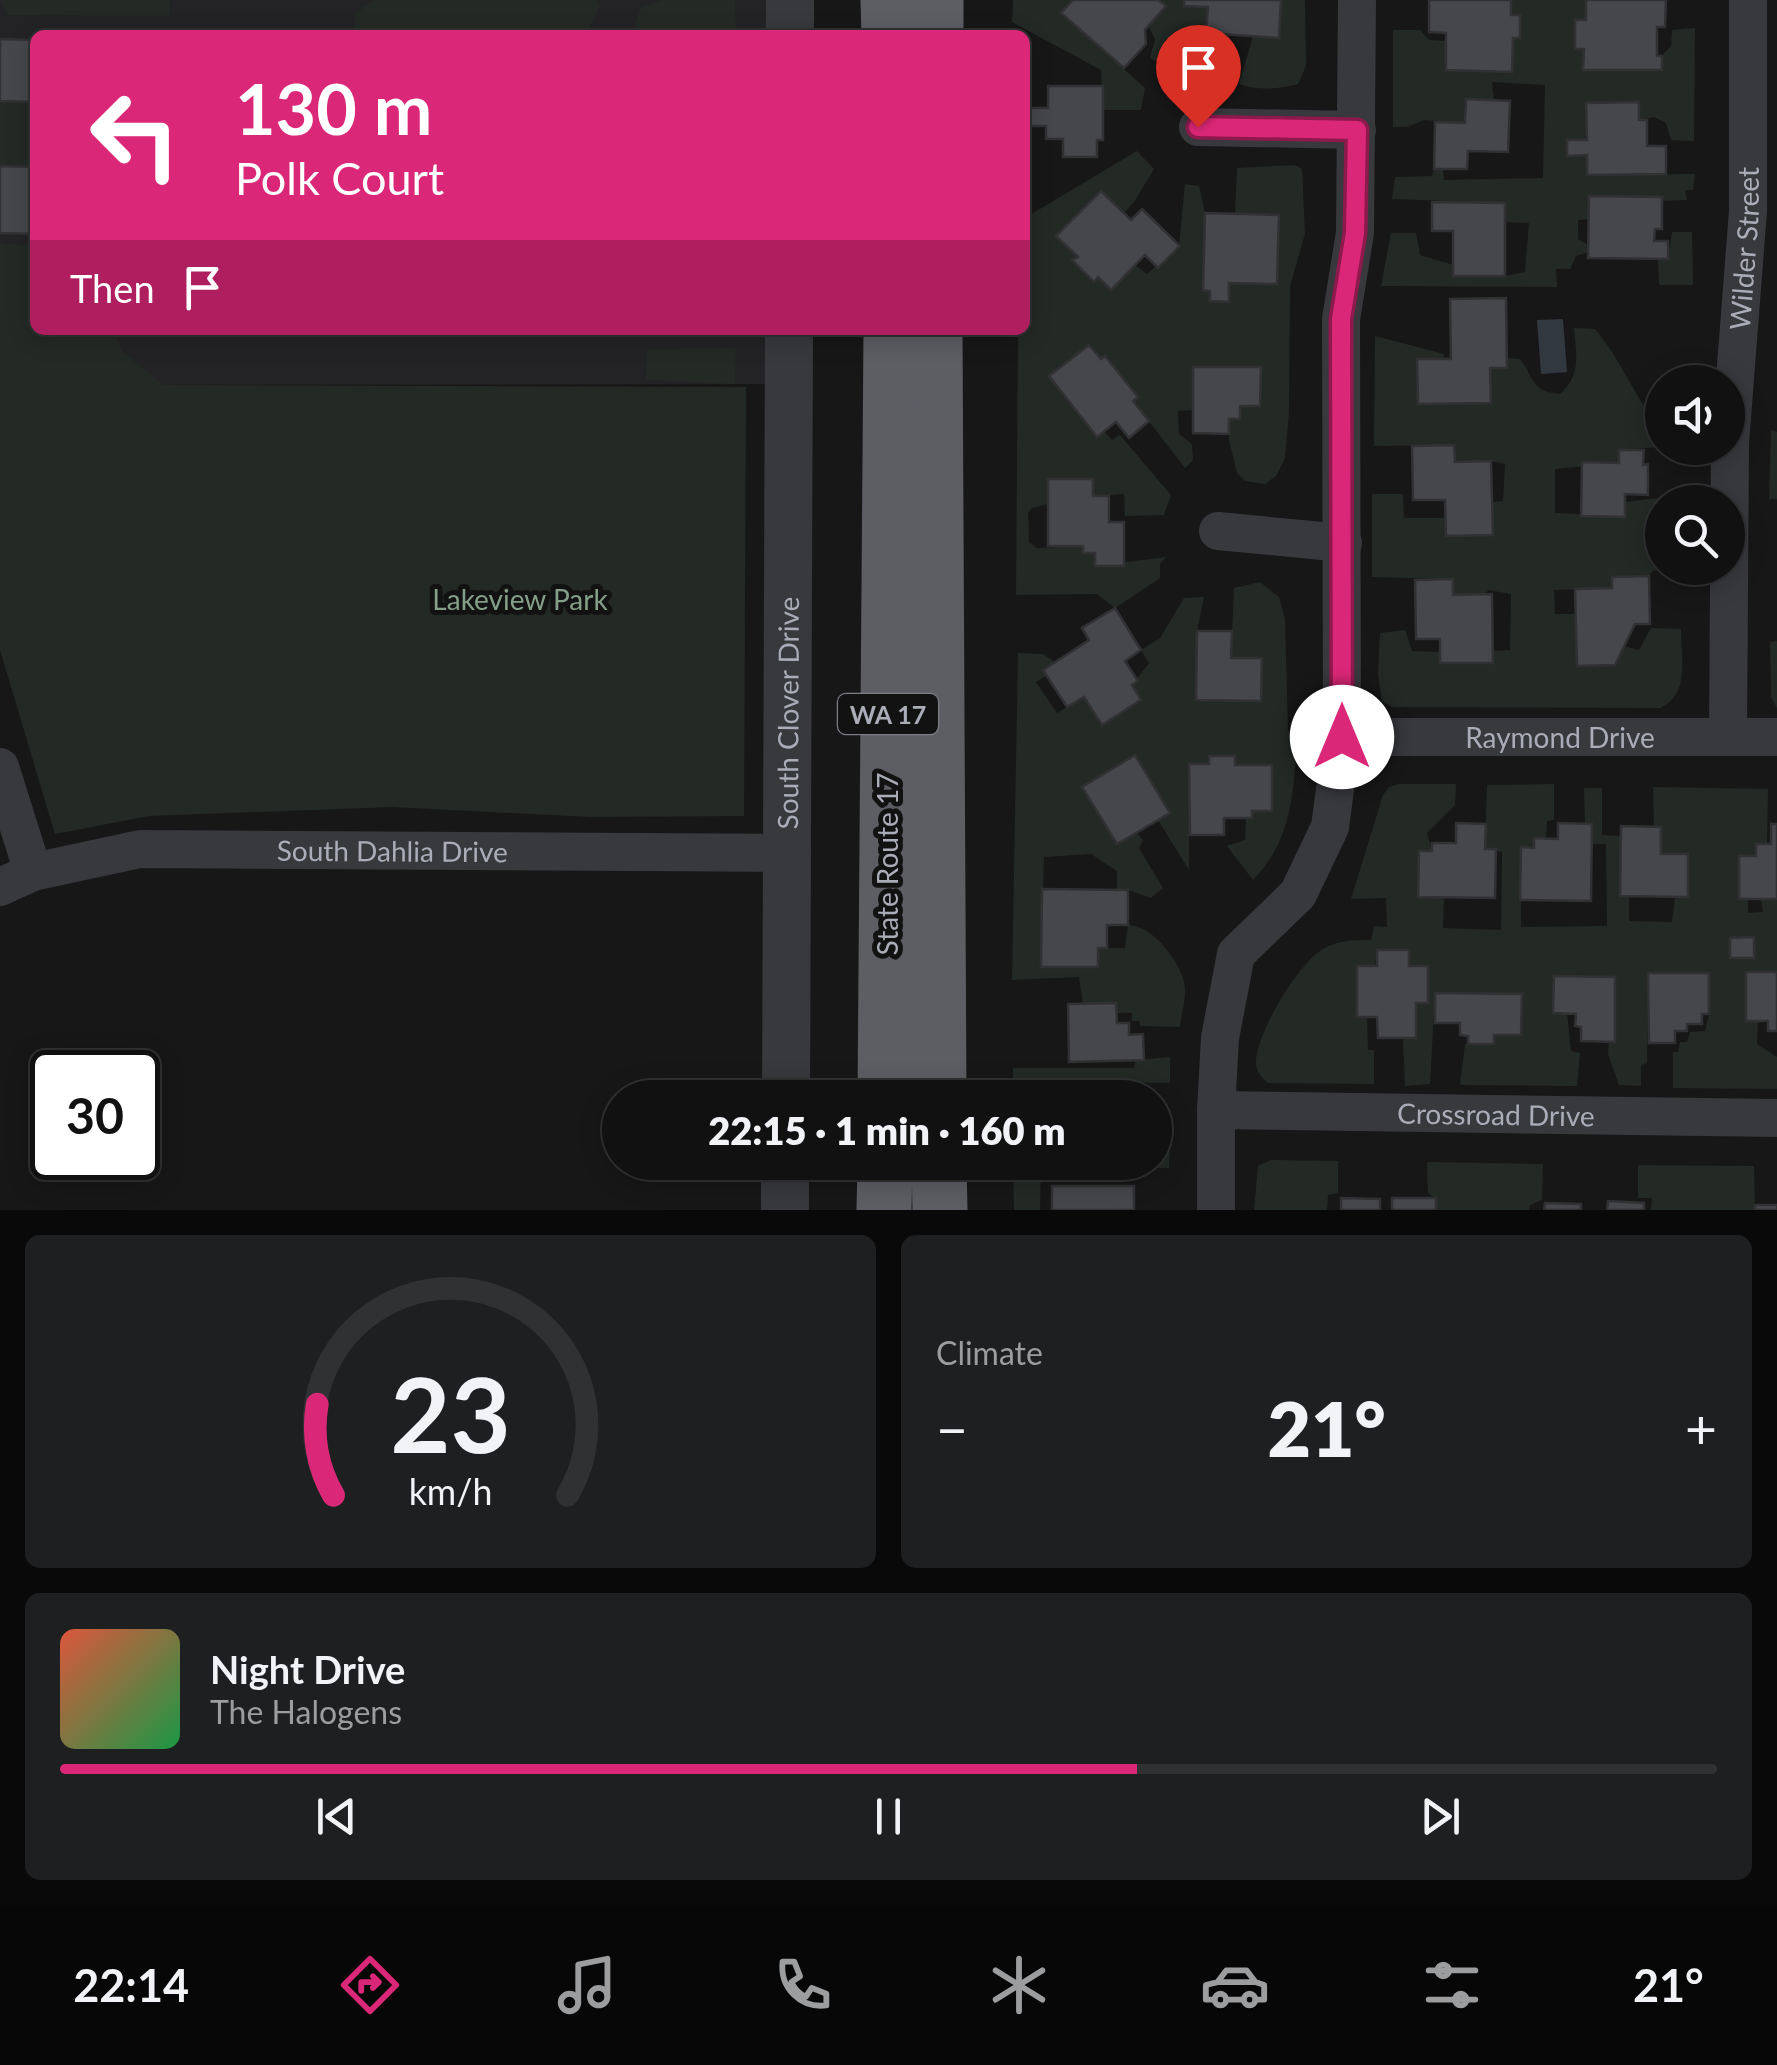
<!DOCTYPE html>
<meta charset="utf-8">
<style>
body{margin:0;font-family:Lato,sans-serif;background:#1e1f20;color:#f1f3f6;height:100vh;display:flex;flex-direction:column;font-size:38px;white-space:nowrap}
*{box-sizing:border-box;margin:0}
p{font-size:32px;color:#9c9d9f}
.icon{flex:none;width:55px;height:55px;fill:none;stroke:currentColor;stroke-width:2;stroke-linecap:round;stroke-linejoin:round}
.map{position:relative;height:1210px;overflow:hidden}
.panel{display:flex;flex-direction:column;gap:25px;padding:25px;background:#09090a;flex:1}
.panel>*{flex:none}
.guide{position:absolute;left:30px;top:30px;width:1000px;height:305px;border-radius:15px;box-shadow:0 5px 25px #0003,0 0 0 2px #303132;background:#db2777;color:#fff;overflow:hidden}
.buttons{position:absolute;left:1645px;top:365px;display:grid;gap:20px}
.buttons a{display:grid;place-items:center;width:100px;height:100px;border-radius:50%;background:#111112;box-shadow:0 5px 25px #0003,0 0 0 2px #303132;font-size:50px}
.speed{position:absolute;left:30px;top:1050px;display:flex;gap:20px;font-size:50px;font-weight:700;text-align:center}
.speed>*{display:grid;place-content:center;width:130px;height:130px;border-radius:50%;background:#111112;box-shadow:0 5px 25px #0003,0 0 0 2px #303132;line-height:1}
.speed .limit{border:5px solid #111;border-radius:15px;background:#fff;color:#111}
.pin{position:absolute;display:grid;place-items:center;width:85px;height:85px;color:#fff;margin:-102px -42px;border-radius:50% 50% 50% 0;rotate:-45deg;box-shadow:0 0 10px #0007}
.pin .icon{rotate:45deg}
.me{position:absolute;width:110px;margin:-55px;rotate:0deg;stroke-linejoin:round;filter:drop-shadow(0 0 8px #0008)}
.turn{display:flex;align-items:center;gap:35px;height:210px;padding:0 40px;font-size:45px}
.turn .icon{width:130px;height:130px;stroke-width:2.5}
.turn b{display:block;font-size:70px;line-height:85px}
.then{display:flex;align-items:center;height:95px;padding:0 40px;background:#0003;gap:20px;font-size:38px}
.big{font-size:75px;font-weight:800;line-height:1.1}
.panel .tile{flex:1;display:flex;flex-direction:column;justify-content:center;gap:15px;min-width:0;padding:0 35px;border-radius:15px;background:#1e1f20}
.panel .dial{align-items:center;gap:0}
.dial svg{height:260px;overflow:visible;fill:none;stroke:#303132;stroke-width:7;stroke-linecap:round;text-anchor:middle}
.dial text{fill:#f1f3f6;stroke:none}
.song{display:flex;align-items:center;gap:30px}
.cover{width:120px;height:120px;border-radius:15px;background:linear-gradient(135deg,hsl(10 70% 55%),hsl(140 70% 35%))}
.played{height:10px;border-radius:5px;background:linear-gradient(90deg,#db2777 65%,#303132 65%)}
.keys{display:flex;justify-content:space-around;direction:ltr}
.heat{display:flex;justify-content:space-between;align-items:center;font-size:55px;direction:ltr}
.panel .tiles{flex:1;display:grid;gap:25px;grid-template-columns:1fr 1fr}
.tile:last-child{grid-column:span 2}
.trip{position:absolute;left:602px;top:1080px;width:570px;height:100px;border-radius:50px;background:#111112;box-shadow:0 5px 25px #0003,0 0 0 2px #303132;font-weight:800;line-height:100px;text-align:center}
.menu{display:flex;height:160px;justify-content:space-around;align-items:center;background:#070707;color:#9c9d9f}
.menu .icon{width:70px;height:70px}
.menu .current{color:#db2777}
.menu b{font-size:45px;color:#f1f3f6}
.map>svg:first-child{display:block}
</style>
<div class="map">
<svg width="1777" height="1210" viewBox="0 0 1777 1210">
<rect width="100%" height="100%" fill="#171718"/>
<polygon fill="#232325" points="0,0 788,0 788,35 35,35 35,330 789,330 789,384 164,385 0,413"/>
<g fill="#232a25">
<polygon points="1,0 170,0 169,16 7,15"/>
<polygon points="374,0 596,0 600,6 589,28 564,28 564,35 354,35 355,14"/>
<polygon points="662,0 735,0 736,35 643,35 635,24 641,8"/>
<polygon points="1013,0 1073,0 1062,14 1145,88 1141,110 1103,110 1101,70 1012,22"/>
<polygon points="1158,0 1184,0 1184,6 1208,7 1206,64 1162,65 1150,58 1155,39 1148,26 1165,7"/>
<path d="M1281 0H1305L1306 66 1298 84C1279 89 1258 91 1239 84L1253 36 1278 37Z"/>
<polygon points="1511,0 1586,0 1586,20 1575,21 1575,49 1584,49 1584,70 1662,70 1662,56 1671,46 1672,30 1695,28 1694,141 1671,140 1666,123 1654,117 1639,120 1587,103 1587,140 1567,141 1567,155 1587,155 1588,175 1695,174 1693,190 1685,190 1687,200 1662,201 1662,197 1589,196 1589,219 1578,220 1578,239 1588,245 1588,252 1576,256 1570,269 1556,269 1557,287 1381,286 1391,233 1416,233 1420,255 1453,265 1453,276 1505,276 1525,272 1529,223 1505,222 1505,203 1392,199 1395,177 1432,176 1434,169 1443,169 1444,180 1543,178 1545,85 1492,82 1494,100 1466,100 1465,123 1424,120 1407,127 1393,127 1393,30 1420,30 1429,40 1446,41 1446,70 1512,72 1513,38 1520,38 1511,15"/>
<polygon points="0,101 35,102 35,167 0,166"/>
<polygon points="1137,151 1154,169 1134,202 1124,213 1101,191 1056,236 1078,257 1073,261 1093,282 1098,277 1111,289 1135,265 1147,274 1179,246 1185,184 1199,186 1205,213 1204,290 1210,291 1211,301 1229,301 1229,283 1279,215 1235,214 1237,168 1295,165 1302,169 1305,234 1290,286 1289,412 1285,458 1276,476 1265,484 1245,481 1237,473 1229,440 1229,419 1240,406 1260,406 1260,367 1193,367 1193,410 1178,411 1179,434 1192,444 1193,460 1185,468 1133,401 1138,396 1106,357 1101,359 1088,345 1049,377 1097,436 1104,431 1112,440 1120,435 1171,495 1164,515 1125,516 1124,494 1093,496 1092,479 1049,479 1048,504 1032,508 1028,513 1029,542 1037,548 1083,546 1083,553 1095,553 1095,566 1166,557 1160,564 1160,578 1115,608 1097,594 1016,595 1018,330 1025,330 1025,218"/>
<polygon points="1672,232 1692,232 1693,285 1659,285 1658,259 1668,259"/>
<polygon points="0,244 35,245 35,330 114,330 122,351 164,385 746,387 744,816 591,817 393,807 149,816 55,834 0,650"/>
<path d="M1574 328 1595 329C1621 359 1633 396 1659 425L1662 424V447L1619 450V463L1555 469V513L1625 516V502L1684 495V502H1662V568H1667L1653 571 1649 576 1613 577 1612 588 1554 590 1555 614H1575L1577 666 1624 646 1639 650 1651 628 1681 629C1681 658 1690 695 1660 708L1393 707 1382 702 1378 674 1380 633 1405 630 1412 651 1440 652 1441 663H1493V651L1510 650 1511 594 1488 590 1486 594 1453 595 1452 579 1372 577V494H1403L1404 518H1446V536L1492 535 1493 502 1503 501 1505 464 1491 461 1455 462 1454 445 1374 446 1375 336 1444 354V359L1417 360 1419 404 1490 403V368H1507V358L1520 359C1535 379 1530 391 1560 394 1582 374 1576 355 1574 328Z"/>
<polygon points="736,348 735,384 646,380 647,349"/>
<polygon points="1771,430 1777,432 1777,499 1769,499"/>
<path d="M1260 582 1279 597 1285 619 1288 731 1297 732C1294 787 1294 838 1253 880L1227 846 1245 840 1246 818H1252V811L1272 810V765H1235L1209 756V764L1189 765V870L1158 820 1170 812 1135 755 1083 786 1117 844 1137 833 1143 840 1139 848 1163 888 1151 898 1128 890H1117V871L1091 854 1044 857 1041 966 1097 967 1098 948H1125L1128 925C1153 925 1182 963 1185 987 1186 1000 1181 1015 1180 1027L1140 1026 1139 1021H1132V1013H1116L1083 1004 1079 977 1012 980 1018 653 1043 654 1055 662 1043 669 1047 675 1036 682 1057 713 1084 697 1102 725 1141 700 1132 685 1149 663 1141 650 1160 638 1184 598 1204 597 1197 631 1196 699 1260 701 1262 658H1231L1234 588Z"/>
<polygon points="1777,641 1777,708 1771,697 1770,642"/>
<path d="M1399 784H1456L1455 805 1427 833 1432 851H1419L1418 897 1444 898 1443 928 1501 930 1502 852 1485 849 1487 785 1554 784V820L1547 821 1546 838 1534 839V848H1521V927L1607 926 1606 844H1592V824H1585L1584 788H1602V835L1621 836 1620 895 1629 896V921L1672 922 1675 896H1688V855L1661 854 1654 827 1653 787 1768 789 1767 844H1757L1756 856H1739V899H1748V913L1763 912 1761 899H1777V972L1746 973V1021H1758L1757 1044 1777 1057V1089L1673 1088V1052H1678L1680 1042H1687L1690 1032 1705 1031 1709 1014V974H1648L1647 1063 1641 1065V1086L1619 1085 1608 1054 1609 1042 1615 1041V977L1554 976 1553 1013H1567L1571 1051 1580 1053 1577 1086 1460 1085 1465 1044H1493L1494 1035H1521L1522 995 1435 994 1430 1084 1405 1086 1403 1038H1416V1003L1428 1002V966H1409V950H1377L1367 1017 1368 1050H1374V1084L1268 1083C1262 1078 1257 1073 1256 1064 1254 1037 1297 966 1320 951 1337 940 1351 940 1371 940L1374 926 1387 927 1386 898 1351 899 1383 795 1389 787Z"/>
<polygon points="1170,1057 1170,1083 1064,1082 1063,1097 1013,1097 1013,1068 1134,1068 1136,1060"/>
<polygon points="1155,1113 1171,1114 1169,1168 1041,1168 1040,1210 1014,1210 1013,1163 1155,1162"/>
<polygon points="1271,1160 1338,1161 1338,1193 1328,1195 1327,1210 1254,1210 1258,1166"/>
<polygon points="1427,1162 1543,1164 1542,1200 1530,1205 1529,1210 1436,1210 1436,1199 1428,1193"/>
<polygon points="1638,1165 1754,1166 1755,1210 1651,1210 1652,1198 1638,1198"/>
</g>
<polygon fill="#323840" points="1563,319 1567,372 1541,374 1537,320"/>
<g fill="#46474b" stroke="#313134" stroke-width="2.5">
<polygon points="1073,0 1158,0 1166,6 1145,30 1146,44 1124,68 1061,13"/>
<polygon points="1184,0 1281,0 1279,38 1206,33 1208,7 1184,6"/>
<polygon points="1429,0 1511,0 1511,15 1520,15 1520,38 1513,38 1512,72 1446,70 1446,33 1429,32"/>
<polygon points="1586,0 1666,0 1665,27 1657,27 1657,56 1662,56 1662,70 1583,70 1584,49 1575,49 1575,20 1586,20"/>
<polygon points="0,39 35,40 35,102 0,101"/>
<polygon points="1048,86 1103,86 1103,140 1097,140 1097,157 1063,157 1063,139 1046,139 1046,126 1025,126 1025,108 1048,108"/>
<polygon points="1466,99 1510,101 1508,152 1468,151 1467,169 1434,169 1435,122 1465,123"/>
<polygon points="1639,102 1639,120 1647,120 1647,146 1666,146 1666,174 1587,175 1587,155 1567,156 1567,140 1587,140 1586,103"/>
<polygon points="0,166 35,167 35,234 0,233"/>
<polygon points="1101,191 1131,220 1142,209 1180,246 1158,268 1145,255 1111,290 1098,277 1094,282 1072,260 1078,257 1056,236"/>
<polygon points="1589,196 1662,197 1662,229 1655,229 1654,241 1668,241 1668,259 1588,258"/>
<polygon points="1432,202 1505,203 1505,276 1453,276 1453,231 1432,231"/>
<polygon points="1205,213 1279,215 1277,284 1229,283 1229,302 1210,301 1210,291 1203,290"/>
<polygon points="1506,298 1507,368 1490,368 1491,403 1418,404 1417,359 1451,359 1450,299"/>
<polygon points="1089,345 1101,359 1105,356 1138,397 1133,401 1149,421 1129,438 1116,422 1097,437 1049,376"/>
<polygon points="1193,367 1261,367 1260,406 1240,406 1240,419 1229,419 1229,434 1193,433"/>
<polygon points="1454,445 1455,462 1491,461 1493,535 1446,536 1445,500 1413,500 1412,446"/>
<polygon points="1619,450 1644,450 1643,465 1648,464 1648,495 1625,494 1625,517 1581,516 1582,462 1619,463"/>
<polygon points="1048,479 1093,479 1093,496 1109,496 1109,522 1124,522 1124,566 1095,566 1095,553 1083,553 1083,546 1048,546"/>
<polygon points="1649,576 1650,624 1635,624 1615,665 1577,666 1575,589 1612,588 1612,577"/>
<polygon points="1453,579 1453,595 1492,594 1493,663 1440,663 1440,639 1416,639 1415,580"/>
<polygon points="1115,608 1141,650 1125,661 1138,681 1132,685 1141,700 1102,725 1084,697 1067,707 1043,670 1089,640 1082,628"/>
<polygon points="1197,631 1232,631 1231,658 1262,658 1261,701 1196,700"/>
<polygon points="1135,755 1170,813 1117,844 1082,787"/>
<polygon points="1209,756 1235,756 1235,765 1272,765 1272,811 1252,811 1252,818 1224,818 1224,835 1190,835 1189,764 1209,764"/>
<polygon points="1456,823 1486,824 1485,849 1496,849 1495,898 1418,897 1419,851 1432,851 1432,843 1456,843"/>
<polygon points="1558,823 1592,824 1591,901 1520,900 1521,847 1534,848 1534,838 1558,839"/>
<polygon points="1771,824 1777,824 1777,899 1739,899 1739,856 1756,856 1756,844 1771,844"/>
<polygon points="1621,826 1661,827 1661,854 1688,854 1688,897 1620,896"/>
<polygon points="1042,889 1128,890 1128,925 1107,925 1107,948 1098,948 1098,967 1041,967"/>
<polygon points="1754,937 1754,958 1730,958 1730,938"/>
<polygon points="1377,950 1409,950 1409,966 1428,966 1428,1003 1416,1003 1416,1038 1378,1038 1377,1017 1357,1017 1357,966 1377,966"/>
<polygon points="1746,972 1777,972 1777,1031 1768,1031 1768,1021 1746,1021"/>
<polygon points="1648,973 1709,973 1709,1014 1702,1014 1702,1024 1687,1024 1687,1031 1675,1031 1675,1043 1649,1043"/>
<polygon points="1554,976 1615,977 1615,1042 1581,1041 1581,1027 1575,1026 1576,1014 1553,1013"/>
<polygon points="1435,993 1522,994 1521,1035 1494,1035 1494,1044 1468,1044 1468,1036 1460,1035 1460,1023 1435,1023"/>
<polygon points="1116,1003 1117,1023 1129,1023 1129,1035 1143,1034 1144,1060 1069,1062 1068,1004"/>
<polygon points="1064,1082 1142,1083 1142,1098 1063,1098"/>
<rect x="1052" y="1186" width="82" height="24"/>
<polygon points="1341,1198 1380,1199 1380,1210 1341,1210"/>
<rect x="1392" y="1198" width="44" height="12"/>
<polygon points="1608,1201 1644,1203 1644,1210 1607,1210"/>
<polygon points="1545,1203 1581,1204 1581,1210 1544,1210"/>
<rect x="1755" y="1205" width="22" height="5"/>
</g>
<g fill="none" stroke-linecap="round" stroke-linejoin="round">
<g stroke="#38393d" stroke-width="38">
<polyline points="1198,127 1357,130"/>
<polyline points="1218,531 1343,543"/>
<path id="s1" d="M1728 736 1730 443 1748 211V0"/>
<path id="s2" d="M1342 737H1777"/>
<polyline points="0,767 33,872"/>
<path id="s3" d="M0 887 33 872 140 849 788 853"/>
<path id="s4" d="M1216 1110 1777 1118"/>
<polyline points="1216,1210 1216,1110 1220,1038 1236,954 1298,894 1330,827 1342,737 1341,319 1355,233 1357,0"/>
</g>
<g stroke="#38393d" stroke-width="48">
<polyline points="790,35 790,0"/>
<path id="s5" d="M786 1098 789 330"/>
<polyline points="785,1210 785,1162"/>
</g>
<g stroke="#5d5e64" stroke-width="55">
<polyline points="888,0 889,35"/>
<polyline points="936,35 936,0"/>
<polyline points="935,330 939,1098"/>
<polyline points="885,1098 891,330"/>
<polyline points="939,1162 940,1210"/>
<polyline points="884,1210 885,1162"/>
</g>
</g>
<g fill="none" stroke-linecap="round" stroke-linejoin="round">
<defs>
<polyline id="route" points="1198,127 1357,130 1355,233 1341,319 1342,737"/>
</defs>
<use href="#route" stroke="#8e194d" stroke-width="25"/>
<use href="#route" stroke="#db2777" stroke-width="18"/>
</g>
<g text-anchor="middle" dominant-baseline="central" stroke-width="10" stroke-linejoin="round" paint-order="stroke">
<rect fill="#121213" stroke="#7c7e86" stroke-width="2.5" x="838" y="694" width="100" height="40" rx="8"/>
<g font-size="25" font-weight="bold" fill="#aaadb7">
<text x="888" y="714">WA 17</text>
</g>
<g font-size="28" fill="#aaadb7" stroke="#121213">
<text stroke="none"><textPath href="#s1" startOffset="488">Wilder Street</textPath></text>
<text stroke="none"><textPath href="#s5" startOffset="385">South Clover Drive</textPath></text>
<text stroke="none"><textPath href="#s2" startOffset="218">Raymond Drive</textPath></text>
<text stroke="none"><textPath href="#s3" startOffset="398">South Dahlia Drive</textPath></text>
<text transform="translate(887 864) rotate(-90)">State Route 17</text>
<text stroke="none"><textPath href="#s4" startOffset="280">Crossroad Drive</textPath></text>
</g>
<g font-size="28" fill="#849f88" stroke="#121213">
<text x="520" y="599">Lakeview Park</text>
</g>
</g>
</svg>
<div class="buttons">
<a><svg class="icon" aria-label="sound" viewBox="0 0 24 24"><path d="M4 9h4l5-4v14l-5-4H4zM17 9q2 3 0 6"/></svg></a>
<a><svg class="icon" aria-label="search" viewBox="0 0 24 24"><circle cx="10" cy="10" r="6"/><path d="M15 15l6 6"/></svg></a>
</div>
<div class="speed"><div class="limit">30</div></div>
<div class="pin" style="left:1198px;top:127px;background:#d93025"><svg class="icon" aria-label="arrive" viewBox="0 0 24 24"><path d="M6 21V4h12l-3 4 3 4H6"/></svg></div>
<svg class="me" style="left:1342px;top:737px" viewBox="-20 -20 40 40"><circle r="19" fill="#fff"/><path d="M0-13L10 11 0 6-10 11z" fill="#db2777"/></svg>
<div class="trip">22:15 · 1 min · 160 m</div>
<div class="guide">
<div class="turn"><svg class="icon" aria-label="left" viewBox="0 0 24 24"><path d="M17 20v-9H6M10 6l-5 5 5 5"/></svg><div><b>130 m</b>Polk Court</div></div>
<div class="then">Then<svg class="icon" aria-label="arrive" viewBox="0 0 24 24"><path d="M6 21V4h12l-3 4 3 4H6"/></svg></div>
</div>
</div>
<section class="panel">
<div class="tiles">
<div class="tile dial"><svg viewBox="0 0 100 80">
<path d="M14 69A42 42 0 1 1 86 69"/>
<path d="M14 69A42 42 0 0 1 9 41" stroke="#db2777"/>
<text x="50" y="56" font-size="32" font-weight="700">23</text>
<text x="50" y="72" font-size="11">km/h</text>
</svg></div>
<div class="tile"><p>Climate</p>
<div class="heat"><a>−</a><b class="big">21°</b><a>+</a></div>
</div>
<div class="tile">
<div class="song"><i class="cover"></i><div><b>Night Drive</b><p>The Halogens</p></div></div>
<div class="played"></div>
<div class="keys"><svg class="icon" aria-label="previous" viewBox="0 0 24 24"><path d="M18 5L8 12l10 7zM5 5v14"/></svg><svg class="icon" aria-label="pause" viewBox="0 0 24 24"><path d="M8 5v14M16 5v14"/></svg><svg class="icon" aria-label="next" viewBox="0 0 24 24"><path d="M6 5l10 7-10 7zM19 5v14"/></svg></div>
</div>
</div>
</section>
<nav class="menu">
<b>22:14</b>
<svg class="icon current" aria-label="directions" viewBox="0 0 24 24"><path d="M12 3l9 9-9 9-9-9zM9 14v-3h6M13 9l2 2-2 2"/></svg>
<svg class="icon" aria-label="music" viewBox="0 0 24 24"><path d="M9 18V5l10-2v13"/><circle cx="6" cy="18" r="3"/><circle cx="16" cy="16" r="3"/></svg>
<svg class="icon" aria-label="phone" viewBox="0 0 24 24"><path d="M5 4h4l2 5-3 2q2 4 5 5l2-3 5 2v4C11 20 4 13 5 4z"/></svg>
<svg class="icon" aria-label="climate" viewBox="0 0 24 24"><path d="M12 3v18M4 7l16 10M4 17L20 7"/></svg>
<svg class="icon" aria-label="car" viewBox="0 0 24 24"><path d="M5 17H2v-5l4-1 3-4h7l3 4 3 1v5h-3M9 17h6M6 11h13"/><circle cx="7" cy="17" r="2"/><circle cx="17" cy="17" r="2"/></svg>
<svg class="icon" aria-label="filters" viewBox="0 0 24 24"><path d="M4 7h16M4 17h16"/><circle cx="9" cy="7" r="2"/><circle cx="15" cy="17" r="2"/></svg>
<b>21°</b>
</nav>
